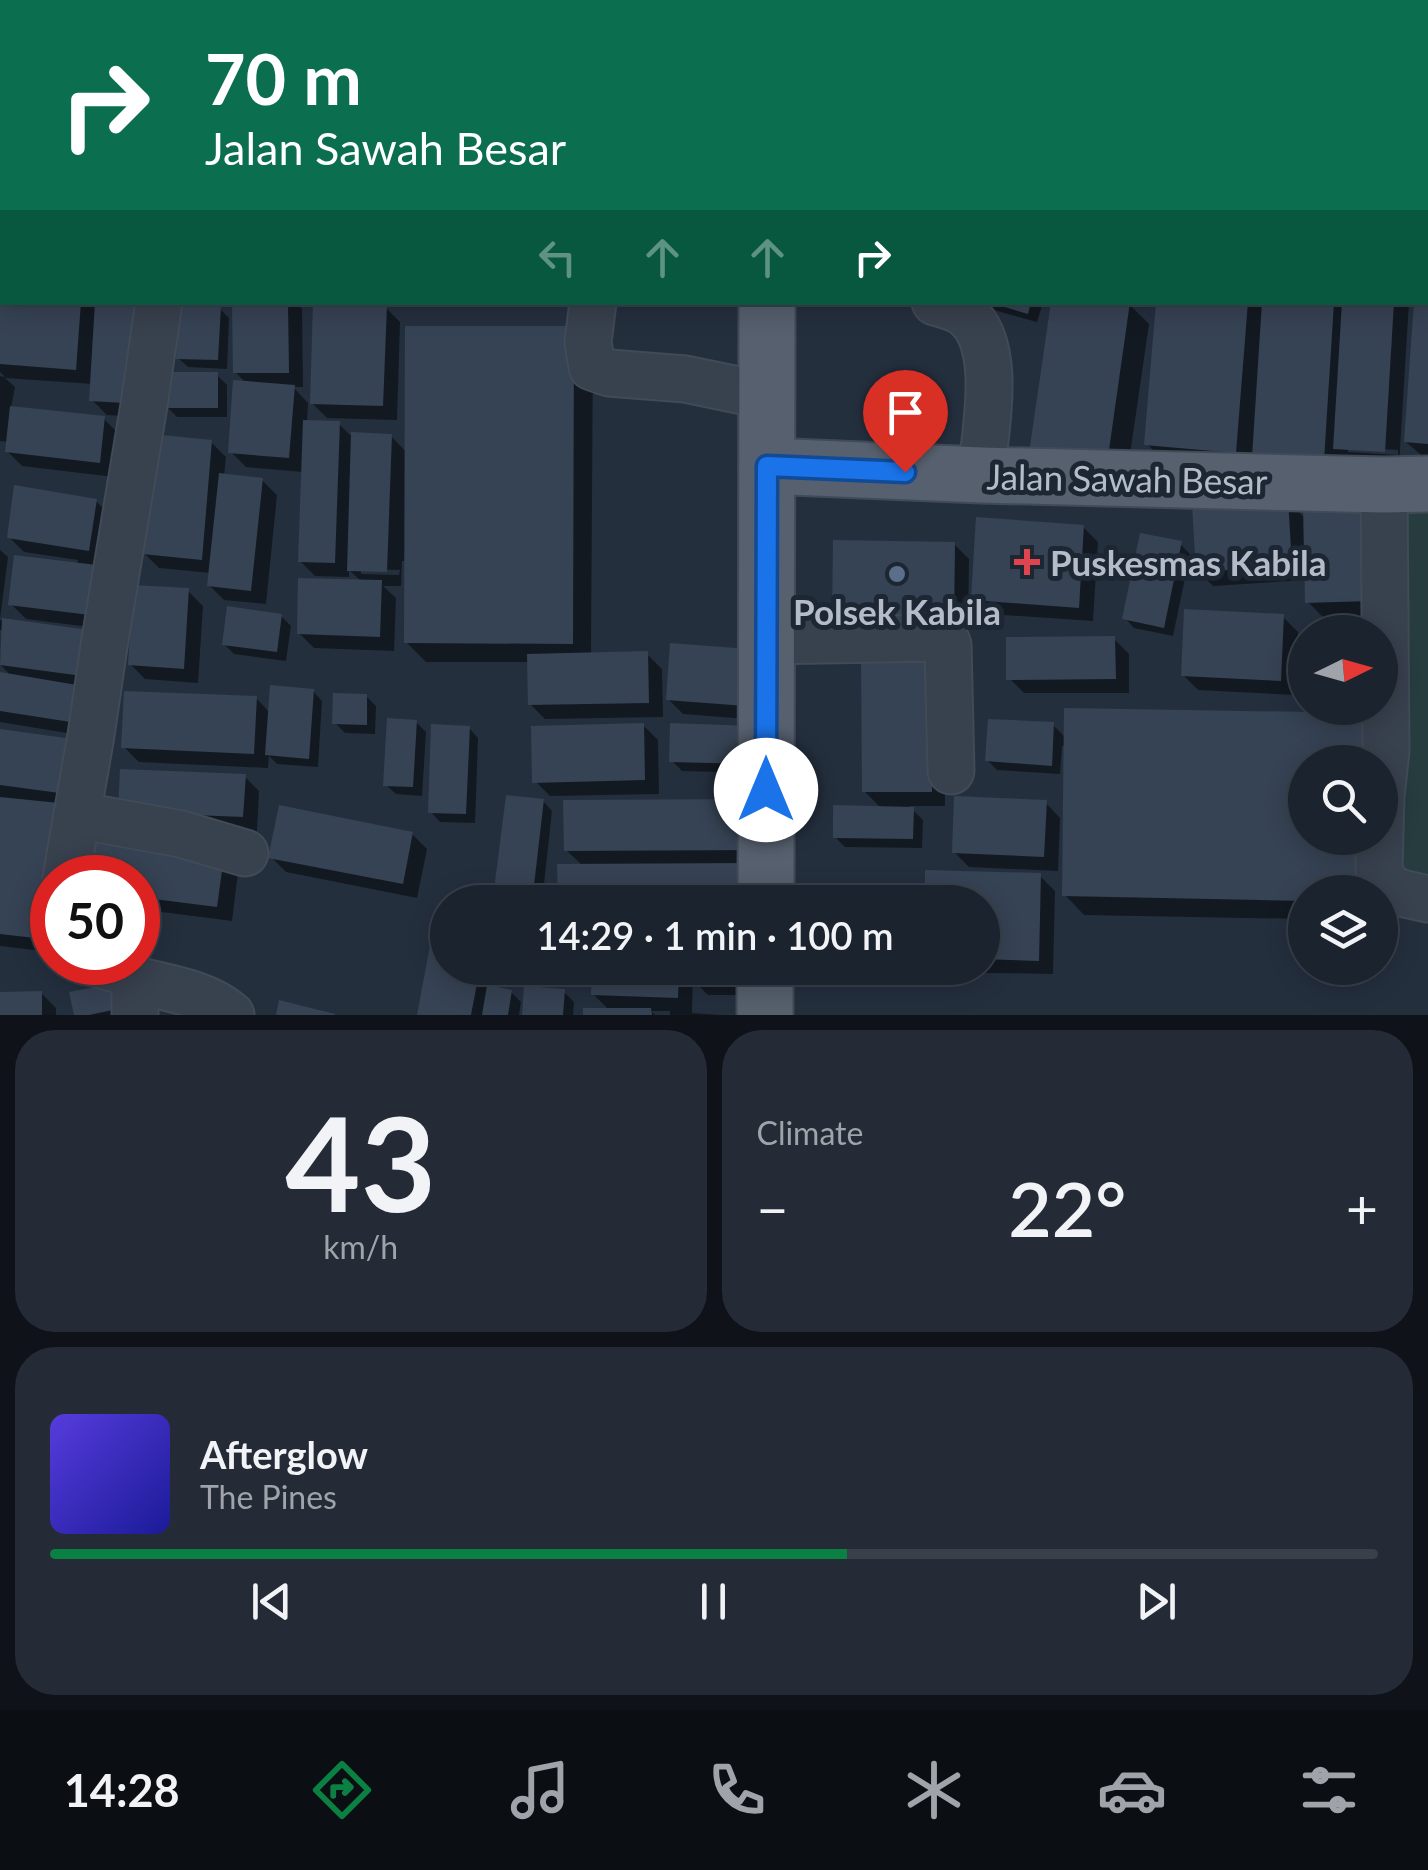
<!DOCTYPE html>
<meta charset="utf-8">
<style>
body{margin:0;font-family:Lato,sans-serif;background:#242b36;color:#f1f3f6;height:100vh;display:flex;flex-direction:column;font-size:38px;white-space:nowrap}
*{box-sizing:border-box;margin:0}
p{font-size:32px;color:#a0a4aa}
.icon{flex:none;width:55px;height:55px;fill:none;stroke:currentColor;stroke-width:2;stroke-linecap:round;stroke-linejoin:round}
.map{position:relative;height:1015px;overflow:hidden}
.panel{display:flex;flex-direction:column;gap:15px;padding:15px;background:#0f1319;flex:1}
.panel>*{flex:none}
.top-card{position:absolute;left:0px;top:0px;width:1430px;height:305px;box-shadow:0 5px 25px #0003,0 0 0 2px #39404a;background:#0b6e4f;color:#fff;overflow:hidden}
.needle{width:65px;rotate:85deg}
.controls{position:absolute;left:1288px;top:615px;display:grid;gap:20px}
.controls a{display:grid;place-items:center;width:110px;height:110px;border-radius:50%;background:#1b232e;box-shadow:0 5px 25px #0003,0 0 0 2px #39404a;font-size:50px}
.speed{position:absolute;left:30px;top:855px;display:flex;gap:20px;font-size:50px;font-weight:700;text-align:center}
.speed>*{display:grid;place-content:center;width:130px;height:130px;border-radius:50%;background:#1b232e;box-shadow:0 5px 25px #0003,0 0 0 2px #39404a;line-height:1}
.speed .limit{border:15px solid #d22;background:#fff;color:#111}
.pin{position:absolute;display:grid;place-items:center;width:85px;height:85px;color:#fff;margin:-102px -42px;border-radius:50% 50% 50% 0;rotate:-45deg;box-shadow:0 0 10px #0007}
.pin .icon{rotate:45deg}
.me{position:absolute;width:110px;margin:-55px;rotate:0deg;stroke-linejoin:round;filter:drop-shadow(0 0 8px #0008)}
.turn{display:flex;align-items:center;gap:35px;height:210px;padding:0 40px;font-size:45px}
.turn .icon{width:130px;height:130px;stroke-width:2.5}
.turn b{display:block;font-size:70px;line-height:85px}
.lanes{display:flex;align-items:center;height:95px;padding:0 40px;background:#0003;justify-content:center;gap:50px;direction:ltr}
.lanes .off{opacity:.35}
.big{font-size:75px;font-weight:600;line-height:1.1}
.panel .tile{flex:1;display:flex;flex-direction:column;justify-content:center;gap:15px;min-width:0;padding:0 35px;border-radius:40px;background:#242b36}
.panel .dial{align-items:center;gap:0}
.dial b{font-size:130px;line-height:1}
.song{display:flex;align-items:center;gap:30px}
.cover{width:120px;height:120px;border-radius:15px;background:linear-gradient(135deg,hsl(250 70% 55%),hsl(240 70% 35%))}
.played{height:10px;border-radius:5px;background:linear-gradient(90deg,#0b8043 60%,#39404a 60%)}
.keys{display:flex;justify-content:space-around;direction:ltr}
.heat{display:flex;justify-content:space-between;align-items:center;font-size:55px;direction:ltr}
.panel .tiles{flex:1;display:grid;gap:15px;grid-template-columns:1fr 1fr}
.tile:last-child{grid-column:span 2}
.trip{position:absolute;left:430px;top:885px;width:570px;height:100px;border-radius:50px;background:#1b232e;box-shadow:0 5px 25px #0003,0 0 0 2px #39404a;font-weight:600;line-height:100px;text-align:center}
.tabs{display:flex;height:160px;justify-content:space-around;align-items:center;background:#0b0e12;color:#a0a4aa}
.tabs .icon{width:70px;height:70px}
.tabs .active{color:#0b8043}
.tabs b{font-size:45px;color:#f1f3f6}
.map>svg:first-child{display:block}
</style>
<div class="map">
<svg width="1428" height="1015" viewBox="0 0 1428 1015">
<rect width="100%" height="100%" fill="#242f3e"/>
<polygon fill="#263c3f" points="1393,506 1428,507 1428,901 1398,900"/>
<g fill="#0007" fill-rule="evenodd">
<polygon points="0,0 13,0 15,2 2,2 2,64 0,63"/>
<polygon points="22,0 66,0 68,2 21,2"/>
<rect x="136" y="0" width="136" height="2"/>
<polygon points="334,0 430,0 430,2 341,2"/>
<rect x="531" y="0" width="62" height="2"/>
<polygon points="601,0 708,0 708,2 604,2"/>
<polygon points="812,0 984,0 986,2 812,2"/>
<polygon points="0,98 2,99 2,242 0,242"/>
<polygon points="1428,247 1428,461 1406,442 1428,302"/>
<polygon points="0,283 2,284 2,302 94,302 98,306 156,418 107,415 92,400 93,384 5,378 15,387 11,408 104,419 119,434 114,477 22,466 7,451 8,442 0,441 0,376 5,377 0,372"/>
<path d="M235 302H296L302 309 303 387H293L308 403 307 423 339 424 350 435 391 436 407 453 593 348 591 655 647 654 662 669 663 717 545 719 530 704 529 662H426L406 642 407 561H402L401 586H383L396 598 394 651 314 648 299 633 362 582 349 570V577L315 576 300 561 303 472 246 467 231 452 247 384 235 372ZM361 569 400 570 399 575 361 574Z"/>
<polygon points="965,302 1043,302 1037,322"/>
<path d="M1159 302H1409L1399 466 1351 463 1344 456 1343 480 1166 463 1147 444ZM1348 447 1398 450V455L1348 452Z"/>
<polygon points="1129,304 1149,324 1126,482 1051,471"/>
<polygon points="385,307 400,322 397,420 327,418 312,403"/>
<polygon points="219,308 229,318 227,369 188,367 178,358"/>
<polygon points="217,375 227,385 227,417 177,417 167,407"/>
<polygon points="211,442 226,457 224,476 262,480 277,495 266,604 224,600 209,585 211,573 159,568 144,553"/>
<polygon points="1287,500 1306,519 1384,615 1323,617 1308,602 1307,580 1213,586 1198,571"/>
<polygon points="96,501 111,516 113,630 26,619 11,604 77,565 78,560 24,552 9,537"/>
<polygon points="1083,527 1098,542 1093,621 988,614 973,599"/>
<polygon points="954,544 969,559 968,636 849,635"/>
<polygon points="1180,544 1190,554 1173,636 1134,628 1125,618"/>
<polygon points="0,550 8,557 0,619"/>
<polygon points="188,591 203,606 198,683 145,679 130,664"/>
<polygon points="281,616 291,626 286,661 234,654 224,644"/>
<polygon points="1283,617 1298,632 1295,695 1198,690 1183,675"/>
<polygon points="0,620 95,633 91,737 0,722 0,675 12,677 0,664 3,630 0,630"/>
<polygon points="1114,639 1129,654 1129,693 1024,693 1009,678"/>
<polygon points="672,646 760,720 683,714 668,699"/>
<polygon points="944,680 945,806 909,806 923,820 922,848 845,847 835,837 882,809 864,791"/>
<polygon points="313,691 322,701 318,767 277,764 269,756 268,768 139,762 124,747 256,698 270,713"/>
<polygon points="366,696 376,706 375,734 345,733 335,723"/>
<polygon points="416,722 426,732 422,796 396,794 386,785"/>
<polygon points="643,725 658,740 659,794 550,796 535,781"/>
<path d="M1053 725 1067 739 1389 735 1386 920H1380V892H1305V919L1084 915 1065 895 1066 746H1062L1060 774 997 770 988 761ZM1305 762H1380V838H1305Z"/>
<polygon points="673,726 759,773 682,771 672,761"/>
<polygon points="469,728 478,738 475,823 440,822 431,812"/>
<polygon points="0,732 72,741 52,878 52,952 0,946"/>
<polygon points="244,776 259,791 257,831 135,826"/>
<polygon points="543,801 552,811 542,902 507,898 497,889"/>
<polygon points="753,801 765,902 560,902 560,866 583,866 566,850"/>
<polygon points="1046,803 1060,818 1058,871 969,867 954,852"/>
<polygon points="412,834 427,849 417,898 286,872 271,857"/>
<polygon points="97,842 238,873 232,921 138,909 138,878"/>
<polygon points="928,872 1040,876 1055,891 1053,974 941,972 936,968 982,968 982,902 927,902"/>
<polygon points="448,968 497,968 493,989 511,992 521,1002 519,1015 419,1015"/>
<polygon points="594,968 693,968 692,1013 720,1015 670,1015 670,1011 651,1011 655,1015 586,1015 610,1011 593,994"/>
<polygon points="698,968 763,968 762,995 708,995 698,985"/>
<polygon points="564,992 574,1002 573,1015 524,1015"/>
<polygon points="41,993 56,1008 56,1015 0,1015 0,994"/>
<polygon points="72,994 135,1015 76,1015"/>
</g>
<g fill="#364354">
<polygon points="0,302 81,302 76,370 0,364"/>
<polygon points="95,302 148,302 142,404 89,401"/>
<polygon points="232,302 288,302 289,373 233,373"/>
<polygon points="313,302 387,305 383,406 310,404"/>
<polygon points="988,302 1031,302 1028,314"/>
<polygon points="1051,302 1130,302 1107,464 1029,453"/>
<polygon points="1156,302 1248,302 1236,453 1144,445"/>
<polygon points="1262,302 1334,302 1324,461 1252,457"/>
<polygon points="1342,302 1394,302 1385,452 1333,449"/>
<polygon points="1414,302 1428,302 1428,444 1404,442"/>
<polygon points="178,304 221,306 218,360 176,359"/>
<polygon points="405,326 574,326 573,644 404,643"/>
<rect x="165" y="372" width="53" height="36"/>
<polygon points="233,380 295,385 289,458 228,453"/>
<polygon points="10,406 105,416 100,463 5,452"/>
<polygon points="303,420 340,421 335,563 298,562"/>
<polygon points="351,432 392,434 387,572 347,571"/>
<polygon points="152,434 212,440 202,560 142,554"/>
<polygon points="219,473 263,478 251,591 207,586"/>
<polygon points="14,485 97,499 89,551 7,538"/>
<polygon points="1288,498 1292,566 1196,572 1192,504"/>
<polygon points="1368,504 1370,601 1305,603 1303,505"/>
<polygon points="976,517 1084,525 1079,608 971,600"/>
<polygon points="1140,533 1182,541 1164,628 1122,619"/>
<polygon points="833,540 955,542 954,622 832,621"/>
<polygon points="14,555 105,566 98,616 8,605"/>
<polygon points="298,578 382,580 380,637 297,634"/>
<polygon points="133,585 189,588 184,669 128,665"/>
<polygon points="227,606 282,614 277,652 222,645"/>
<polygon points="1184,609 1284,614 1281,681 1181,676"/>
<polygon points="2,618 96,631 90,677 0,665"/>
<polygon points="1115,636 1116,679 1006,680 1006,637"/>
<polygon points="670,643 749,649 746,706 666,700"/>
<polygon points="648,651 649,703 528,705 527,654"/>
<polygon points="861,662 931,662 932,792 862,792"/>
<polygon points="0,672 83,686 77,723 0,711"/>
<polygon points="270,685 314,689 309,759 265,755"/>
<polygon points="124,691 257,696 254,754 121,748"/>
<polygon points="333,693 367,694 367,725 332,724"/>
<polygon points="1064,708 1371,713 1370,762 1305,762 1305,838 1369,838 1368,892 1305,892 1305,901 1062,896"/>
<polygon points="387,718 417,720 413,787 383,786"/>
<polygon points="988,719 1054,722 1052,766 985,761"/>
<polygon points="644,723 645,780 532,783 531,726"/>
<polygon points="670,723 752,726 751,764 669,762"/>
<polygon points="431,724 470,726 466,814 428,813"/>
<polygon points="0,729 73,739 67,794 0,785"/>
<polygon points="120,769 246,774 243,817 118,812"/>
<polygon points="506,795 544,799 533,894 494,890"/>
<polygon points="954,796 1047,800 1044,857 952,853"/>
<polygon points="0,797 59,803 44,939 0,934"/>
<polygon points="754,799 754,850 564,851 563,800"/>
<polygon points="279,805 413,832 403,884 268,858"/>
<polygon points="833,805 914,807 913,839 833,838"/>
<polygon points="95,839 224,856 217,907 138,897 138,878 90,878"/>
<polygon points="751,863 751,902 558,902 557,864"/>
<polygon points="925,870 1041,873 1039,961 982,959 982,902 925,902"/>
<polygon points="436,913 448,915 448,968 480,968 471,1015 417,1015"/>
<polygon points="592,968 679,968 678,998 591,995"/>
<polygon points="696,968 754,968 754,987 696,986"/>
<polygon points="121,982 127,1007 89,1015 74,1015 69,992"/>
<polygon points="487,985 512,990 508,1015 482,1015"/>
<polygon points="524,986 565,989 563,1015 522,1015"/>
<polygon points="42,991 42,1015 0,1015 0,992"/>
<polygon points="279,1000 335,1014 335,1015 276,1015"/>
<polygon points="583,1008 651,1008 652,1015 583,1015"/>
</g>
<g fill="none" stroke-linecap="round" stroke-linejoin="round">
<defs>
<g id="minor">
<polyline points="283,2 283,0"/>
<polyline points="0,253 2,253"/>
<polyline points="593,302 588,342 592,367 609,373 685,379 767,396"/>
<path d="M935 302C945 305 956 307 965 314 1004 344 985 432 981 475"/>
<polyline points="1384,485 1386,751 1381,796 1379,869 1385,884 1397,892 1428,899"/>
<polyline points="767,641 939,638 946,640 948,645 951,771"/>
<polyline points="77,815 181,834 245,853"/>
<polyline points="66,878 91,735 104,646 144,405 159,302"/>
<polyline points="92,962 132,974 135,980 135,1015"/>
<path d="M135 980C167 988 206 993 231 1015"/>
</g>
<g id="major">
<polyline points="770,0 770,2"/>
<polyline points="767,466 981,475 1384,485 1428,484"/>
<polyline points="766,902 767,302"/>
<polyline points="765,1015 765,968"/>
</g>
</defs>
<use href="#minor" stroke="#414a57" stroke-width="49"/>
<use href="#major" stroke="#414a57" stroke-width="59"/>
<use href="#minor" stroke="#38414e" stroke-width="45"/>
<use href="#major" stroke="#56606e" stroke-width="55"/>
</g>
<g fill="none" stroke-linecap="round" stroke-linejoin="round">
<defs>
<polyline id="route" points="766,790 767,466 905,472"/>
</defs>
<use href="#route" stroke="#114b97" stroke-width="25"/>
<use href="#route" stroke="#1a73e8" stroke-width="18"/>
</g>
<path fill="#e0444e" stroke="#1d2633" stroke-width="4" d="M1022 547h10v10h10v10h-10v10h-10v-10h-10v-10h10z"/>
<circle fill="#5c6f8a" stroke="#1d2633" stroke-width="4" cx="897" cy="574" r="10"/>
<g text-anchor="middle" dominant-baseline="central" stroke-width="10" stroke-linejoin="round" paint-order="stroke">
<g font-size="35" fill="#b4bcc9" stroke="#1d2633">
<text transform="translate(1127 478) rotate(1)">Jalan Sawah Besar</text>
</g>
<g font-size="35" font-weight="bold" fill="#b4bcc9" stroke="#1d2633" text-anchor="start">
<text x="1050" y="562">Puskesmas Kabila</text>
<text x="897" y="611" text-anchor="middle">Polsek Kabila</text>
</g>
</g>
</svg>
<div class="controls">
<a><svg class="needle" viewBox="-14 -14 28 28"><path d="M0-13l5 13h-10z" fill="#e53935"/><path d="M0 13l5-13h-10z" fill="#a0a4aa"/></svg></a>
<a><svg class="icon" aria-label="search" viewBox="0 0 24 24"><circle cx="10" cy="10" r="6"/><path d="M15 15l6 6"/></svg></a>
<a><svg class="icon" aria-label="layers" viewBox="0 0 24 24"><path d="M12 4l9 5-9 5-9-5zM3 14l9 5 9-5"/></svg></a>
</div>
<div class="speed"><div class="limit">50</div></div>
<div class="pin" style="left:905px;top:472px;background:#d93025"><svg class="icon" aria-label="arrive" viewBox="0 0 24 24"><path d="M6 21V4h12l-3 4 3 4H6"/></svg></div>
<svg class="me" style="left:766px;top:790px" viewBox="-20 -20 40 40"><circle r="19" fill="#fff"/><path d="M0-13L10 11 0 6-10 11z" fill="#1a73e8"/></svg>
<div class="trip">14:29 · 1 min · 100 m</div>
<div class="top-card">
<div class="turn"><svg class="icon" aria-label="right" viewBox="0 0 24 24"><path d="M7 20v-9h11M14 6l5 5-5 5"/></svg><div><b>70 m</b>Jalan Sawah Besar</div></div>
<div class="lanes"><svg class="icon off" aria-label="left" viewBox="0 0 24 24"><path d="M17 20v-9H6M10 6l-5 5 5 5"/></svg><svg class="icon off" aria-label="ahead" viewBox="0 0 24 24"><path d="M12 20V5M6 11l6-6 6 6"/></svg><svg class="icon off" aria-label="ahead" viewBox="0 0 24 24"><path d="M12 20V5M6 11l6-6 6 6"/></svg><svg class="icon" aria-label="right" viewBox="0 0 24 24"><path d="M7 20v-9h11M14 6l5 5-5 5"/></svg></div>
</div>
</div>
<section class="panel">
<div class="tiles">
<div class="tile dial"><b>43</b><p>km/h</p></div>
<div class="tile"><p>Climate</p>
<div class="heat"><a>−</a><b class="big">22°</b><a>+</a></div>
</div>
<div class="tile">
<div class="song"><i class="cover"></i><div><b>Afterglow</b><p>The Pines</p></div></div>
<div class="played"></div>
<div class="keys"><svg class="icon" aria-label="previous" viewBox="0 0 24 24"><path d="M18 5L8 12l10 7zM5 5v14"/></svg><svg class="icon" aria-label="pause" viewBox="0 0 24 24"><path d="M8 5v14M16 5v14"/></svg><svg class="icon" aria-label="next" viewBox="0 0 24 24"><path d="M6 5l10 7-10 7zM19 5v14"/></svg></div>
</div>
</div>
</section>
<nav class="tabs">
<b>14:28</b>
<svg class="icon active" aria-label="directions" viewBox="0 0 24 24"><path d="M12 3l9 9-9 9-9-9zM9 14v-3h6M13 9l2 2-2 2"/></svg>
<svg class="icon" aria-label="music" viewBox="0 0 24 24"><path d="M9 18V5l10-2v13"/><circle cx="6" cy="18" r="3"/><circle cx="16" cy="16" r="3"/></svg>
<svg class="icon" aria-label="phone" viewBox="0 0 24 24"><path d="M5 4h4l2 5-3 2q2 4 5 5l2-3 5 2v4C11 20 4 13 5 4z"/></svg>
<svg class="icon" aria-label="climate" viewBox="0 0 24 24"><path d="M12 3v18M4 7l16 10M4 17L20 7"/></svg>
<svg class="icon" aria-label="car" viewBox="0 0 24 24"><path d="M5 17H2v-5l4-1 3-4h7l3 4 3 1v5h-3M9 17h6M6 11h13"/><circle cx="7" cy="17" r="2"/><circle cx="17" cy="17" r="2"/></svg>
<svg class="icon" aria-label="filters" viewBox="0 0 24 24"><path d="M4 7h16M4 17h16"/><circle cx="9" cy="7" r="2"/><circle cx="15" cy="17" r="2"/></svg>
</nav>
